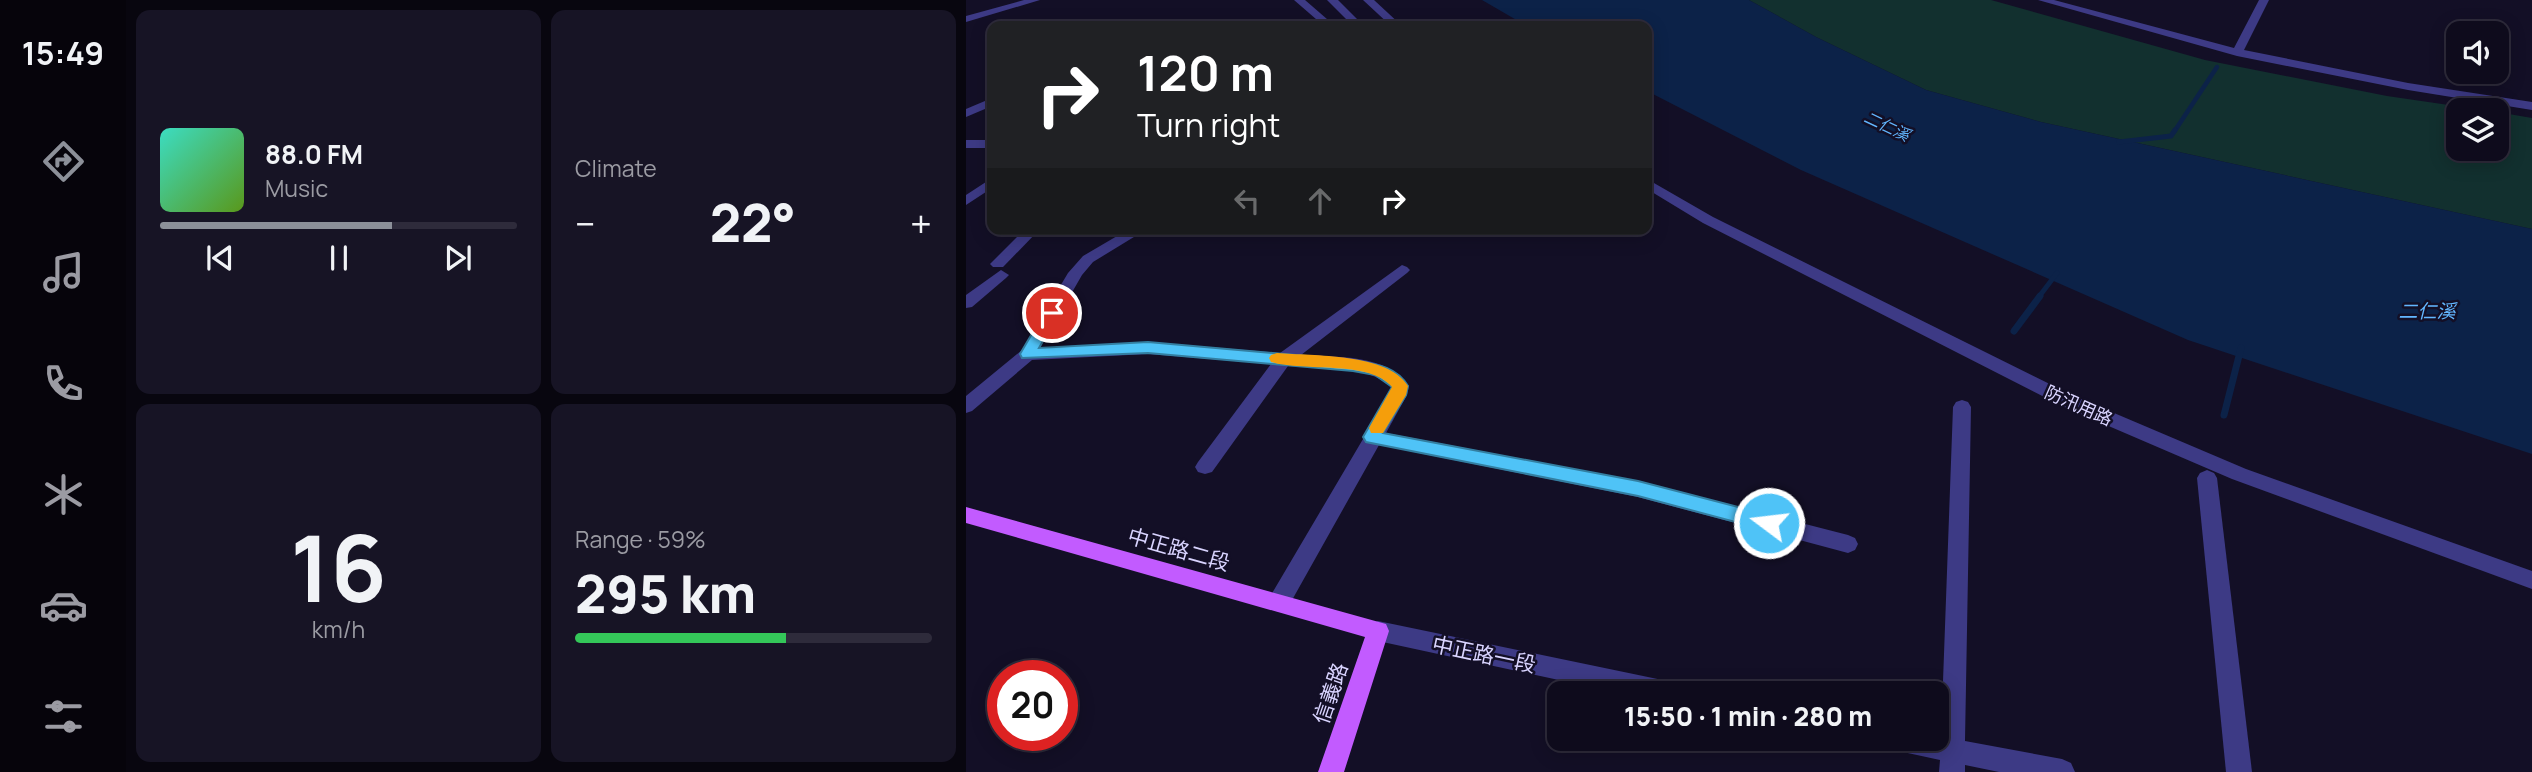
<!DOCTYPE html>
<meta charset="utf-8">
<style>
body{margin:0;font-family:Manrope,"Noto Sans TC",sans-serif;background:#171425;color:#f1f3f6;height:100vh;display:flex;flex-direction:column;font-size:26px;white-space:nowrap}
*{box-sizing:border-box;margin:0}
p{font-size:23px;color:#9b9ba3}
.icon{flex:none;width:38px;height:38px;fill:none;stroke:currentColor;stroke-width:2;stroke-linecap:round;stroke-linejoin:round}
.map{position:relative;flex:1;overflow:hidden}
.panel{display:flex;flex-direction:column;gap:10px;padding:10px;background:#08060f;width:840px}
.panel>*{flex:none}
.top-card{position:absolute;left:21px;top:21px;width:665px;height:214px;border-radius:14px;box-shadow:0 4px 18px #0003,0 0 0 2px #2e2b3b;background:#202124;color:#fff;overflow:hidden}
.buttons{position:absolute;left:1480px;top:21px;display:grid;gap:14px}
.buttons a{display:grid;place-items:center;width:63px;height:63px;border-radius:14px;background:#0e0b1c;box-shadow:0 4px 18px #0003,0 0 0 2px #2e2b3b;font-size:35px}
.speed{position:absolute;left:21px;top:660px;display:flex;gap:14px;font-size:35px;font-weight:700;text-align:center}
.speed>*{display:grid;place-content:center;width:91px;height:91px;border-radius:50%;background:#0e0b1c;box-shadow:0 4px 18px #0003,0 0 0 2px #2e2b3b;line-height:1}
.speed .limit{border:10px solid #d22;background:#fff;color:#111}
.pin{position:absolute;display:grid;place-items:center;width:60px;height:60px;color:#fff;margin:-30px;border:4px solid #fff;border-radius:50%;box-shadow:0 2px 7px #0007}
.me{position:absolute;width:77px;margin:-38px;rotate:285deg;stroke-linejoin:round;filter:drop-shadow(0 0 5px #0008)}
.turn{display:flex;align-items:center;gap:24px;height:147px;padding:0 35px;font-size:32px}
.turn .icon{width:91px;height:91px;stroke-width:2.5}
.turn b{display:block;font-size:49px;line-height:60px}
.lanes{display:flex;align-items:center;height:66px;padding:0 35px;background:#0003;justify-content:center;gap:35px;direction:ltr}
.lanes .off{opacity:.35}
.big{font-size:52px;font-weight:800;line-height:1.1}
.panel .widget{flex:1;display:flex;flex-direction:column;justify-content:center;gap:10px;min-width:0;padding:0 24px;border-radius:14px;background:#171425}
.panel .dial{align-items:center;gap:0}
.dial b{font-size:91px;line-height:1}
.song{display:flex;align-items:center;gap:21px}
.cover{width:84px;height:84px;border-radius:10px;background:linear-gradient(135deg,hsl(170 70% 55%),hsl(90 70% 35%))}
.played{height:7px;border-radius:4px;background:linear-gradient(90deg,#8c9099 65%,#2e2b3b 65%)}
.keys{display:flex;justify-content:space-around;direction:ltr}
.heat{display:flex;justify-content:space-between;align-items:center;font-size:38px;direction:ltr}
.charge{height:10px;border-radius:5px;background:linear-gradient(90deg,#34c759 59%,#2e2b3b 0)}
.panel .tiles{flex:1;display:grid;gap:10px;grid-template-columns:repeat(2,1fr)}
.trip{position:absolute;left:581px;top:681px;width:402px;height:70px;border-radius:14px;background:#0e0b1c;box-shadow:0 4px 18px #0003,0 0 0 2px #2e2b3b;font-weight:800;line-height:70px;text-align:center}
main{display:flex;flex:1;min-height:0}
.menu{display:flex;flex-direction:column;width:126px;justify-content:space-around;align-items:center;background:#06040b;color:#9b9ba3}
.menu .icon{width:49px;height:49px}
.menu .active{color:#8c9099}
.menu b{font-size:32px;color:#f1f3f6}
.map>svg:first-child{display:block}
</style>
<main>
<nav class="menu">
<b>15:49</b>
<svg class="icon active" aria-label="directions" viewBox="0 0 24 24"><path d="M12 3l9 9-9 9-9-9zM9 14v-3h6M13 9l2 2-2 2"/></svg>
<svg class="icon" aria-label="music" viewBox="0 0 24 24"><path d="M9 18V5l10-2v13"/><circle cx="6" cy="18" r="3"/><circle cx="16" cy="16" r="3"/></svg>
<svg class="icon" aria-label="phone" viewBox="0 0 24 24"><path d="M5 4h4l2 5-3 2q2 4 5 5l2-3 5 2v4C11 20 4 13 5 4z"/></svg>
<svg class="icon" aria-label="climate" viewBox="0 0 24 24"><path d="M12 3v18M4 7l16 10M4 17L20 7"/></svg>
<svg class="icon" aria-label="car" viewBox="0 0 24 24"><path d="M5 17H2v-5l4-1 3-4h7l3 4 3 1v5h-3M9 17h6M6 11h13"/><circle cx="7" cy="17" r="2"/><circle cx="17" cy="17" r="2"/></svg>
<svg class="icon" aria-label="filters" viewBox="0 0 24 24"><path d="M4 7h16M4 17h16"/><circle cx="9" cy="7" r="2"/><circle cx="15" cy="17" r="2"/></svg>
</nav>
<section class="panel">
<div class="tiles">
<div class="widget">
<div class="song"><i class="cover"></i><div><b>88.0 FM</b><p>Music</p></div></div>
<div class="played"></div>
<div class="keys"><svg class="icon" aria-label="previous" viewBox="0 0 24 24"><path d="M18 5L8 12l10 7zM5 5v14"/></svg><svg class="icon" aria-label="pause" viewBox="0 0 24 24"><path d="M8 5v14M16 5v14"/></svg><svg class="icon" aria-label="next" viewBox="0 0 24 24"><path d="M6 5l10 7-10 7zM19 5v14"/></svg></div>
</div>
<div class="widget"><p>Climate</p>
<div class="heat"><a>−</a><b class="big">22°</b><a>+</a></div>
</div>
<div class="widget dial"><b>16</b><p>km/h</p></div>
<div class="widget"><p>Range · 59%</p><b class="big">295 km</b><div class="charge"></div></div>
</div>
</section>
<div class="map">
<svg width="1566" height="772" viewBox="0 0 1566 772">
<rect width="100%" height="100%" fill="#130f26"/>
<polygon fill="#12302f" points="783,0 1025,0 1239,60 1421,96 1517,110 1493,110 1493,149 1531,149 1531,112 1566,118 1566,229 1075,122 960,90 850,37"/>
<polygon fill="#0c2248" points="516,0 783,0 850,37 960,90 1075,122 1566,229 1566,454 1222,340 835,170 681,91 681,26 561,26"/>
<g fill="none" stroke-linecap="round" stroke-linejoin="round">
<polyline stroke="#0c2248" stroke-width="4.5" points="1208,132 1251,67"/>
<g stroke="#0c2248" stroke-width="5">
<polyline points="1153,142 1205,136 1209,130"/>
<polyline points="1072,298 1091,273"/>
</g>
<g stroke="#0c2248" stroke-width="7">
<polyline points="1048,331 1074,296"/>
<polyline points="1258,415 1275,348"/>
</g>
<g fill="#3d3a85" fill-rule="evenodd">
<polygon points="58,0 74,0 0,22 0,16"/>
<polygon points="328,0 339,0 369,26 358,26"/>
<polygon points="361,0 372,0 398,26 387,26"/>
<polygon points="397,0 408,0 436,26 425,26"/>
<polygon points="1072,0 1088,0 1268,48 1293,0 1303,0 1278,50 1442,83 1566,102 1566,110 1442,90 1271,56"/>
<polygon points="26,98 26,106 0,117 0,109"/>
<rect x="0" y="140" width="26" height="8"/>
<polygon points="26,178 26,188 0,205 0,195"/>
<polygon points="681,179 747,217 1108,396 1280,469 1566,571 1566,589 1266,479 1096,406 737,223 681,189"/>
<polygon points="59,229 74,229 37,267 27,267 24,264"/>
<path d="M163 229H181L127 262 116 275 74 348 182 342 314 353 436 265 441 267 444 270 441 273 335 355C368 357 423 354 443 386L441 395 420 433 672 481 882 535 889 538 892 544 889 550 882 553 672 497 413 445 321 609 313 612 305 609 302 602 305 595 423 395 425 387C400 364 355 368 322 366L246 472 239 474 232 472 229 467 232 462 305 364 182 354 66 360 6 411 0 413V396L56 350 102 273 117 256Z"/>
<polygon points="35,270 43,275 40,278 6,307 0,308 0,295"/>
<polygon points="996,400 1002,402 1005,407 999,741 1096,759 1105,763 1109,772 1033,772 999,765 999,772 973,772 974,760 914,747 911,738 971,738 971,735 975,736 987,407 990,402"/>
<polygon points="1241,470 1248,473 1251,478 1286,772 1260,772 1231,478 1234,473"/>
<polygon points="412,621 706,682 714,685 718,693 653,693 412,641 404,638 401,631 404,624"/>
</g>
<polygon fill="#c25bff" fill-rule="evenodd" points="0,507 420,624 423,631 378,772 352,772 399,637 0,523"/>
</g>
<path fill="#4fc3f7" stroke="#337fa1" stroke-width="2" d="M86 309 93 313 73 348 182 342 387 360C409 364 430 366 442 386L440 395 417 433 672 481 803 515 809 517 812 523 809 528 803 531 672 496 400 442 397 437 426 387 409 375 387 371 182 353 56 358 54 354 80 310Z"/>
<path fill="#f59e0b" d="M311 353C347 356 422 353 442 386L440 395 417 433H405L403 428 426 387C404 360 338 372 305 362L303 358 305 355Z"/>
<g text-anchor="middle" dominant-baseline="central" stroke-width="5" stroke-linejoin="round" paint-order="stroke">
<g font-size="16" font-style="italic" fill="#62b6ff" stroke="#130f26">
<text transform="translate(921 126) rotate(25)">二仁溪</text>
</g>
<g font-size="18" fill="#d9d4ff" stroke="#130f26">
<text transform="translate(1113 405) rotate(24)">防汛用路</text>
</g>
<g font-size="19" font-style="italic" fill="#62b6ff" stroke="#130f26">
<text x="1461" y="311">二仁溪</text>
</g>
<g font-size="21" fill="#d9d4ff" stroke="#130f26">
<text transform="translate(213 549) rotate(16)">中正路二段</text>
<text transform="translate(518 654) rotate(12)">中正路一段</text>
<text transform="translate(364 693) rotate(-71)">信義路</text>
</g>
</g>
</svg>
<div class="buttons">
<a><svg class="icon" aria-label="sound" viewBox="0 0 24 24"><path d="M4 9h4l5-4v14l-5-4H4zM17 9q2 3 0 6"/></svg></a>
<a><svg class="icon" aria-label="layers" viewBox="0 0 24 24"><path d="M12 4l9 5-9 5-9-5zM3 14l9 5 9-5"/></svg></a>
</div>
<div class="speed"><div class="limit">20</div></div>
<div class="pin" style="left:86px;top:313px;background:#d93025"><svg class="icon" aria-label="arrive" viewBox="0 0 24 24"><path d="M6 21V4h12l-3 4 3 4H6"/></svg></div>
<svg class="me" style="left:803px;top:523px" viewBox="-20 -20 40 40"><circle r="17" fill="#4fc3f7" stroke="#fff" stroke-width="3"/><path d="M0-11L8 9 0 5-8 9z" fill="#fff"/></svg>
<div class="trip">15:50 · 1 min · 280 m</div>
<div class="top-card">
<div class="turn"><svg class="icon" aria-label="right" viewBox="0 0 24 24"><path d="M7 20v-9h11M14 6l5 5-5 5"/></svg><div><b>120 m</b>Turn right</div></div>
<div class="lanes"><svg class="icon off" aria-label="left" viewBox="0 0 24 24"><path d="M17 20v-9H6M10 6l-5 5 5 5"/></svg><svg class="icon off" aria-label="ahead" viewBox="0 0 24 24"><path d="M12 20V5M6 11l6-6 6 6"/></svg><svg class="icon" aria-label="right" viewBox="0 0 24 24"><path d="M7 20v-9h11M14 6l5 5-5 5"/></svg></div>
</div>
</div>
</main>
